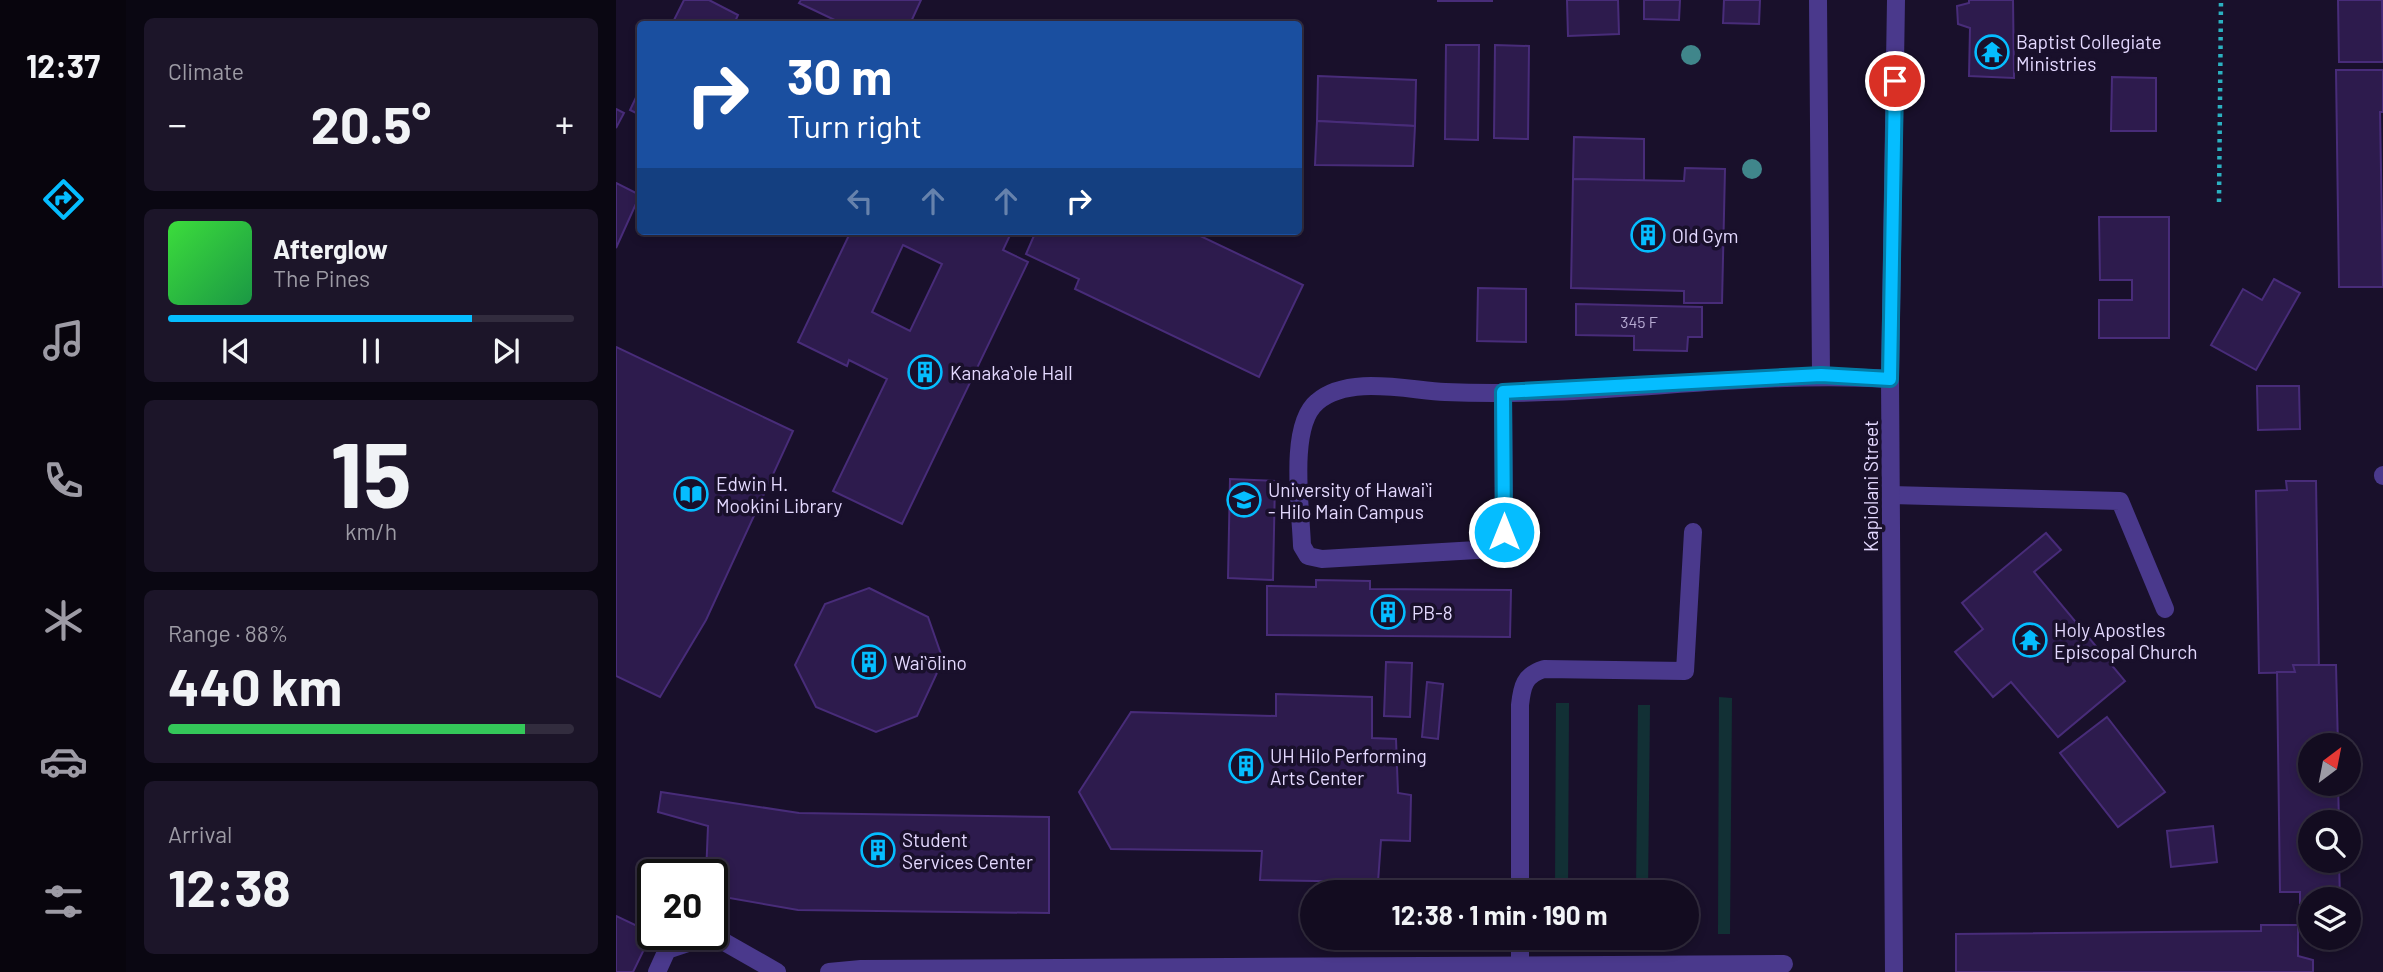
<!DOCTYPE html>
<meta charset="utf-8">
<style>
body{margin:0;font-family:Barlow,sans-serif;background:#1c1529;color:#f1f3f6;height:100vh;display:flex;flex-direction:column;font-size:26px;white-space:nowrap}
*{box-sizing:border-box;margin:0}
p{font-size:23px;color:#9d9ba5}
.icon{flex:none;width:38px;height:38px;fill:none;stroke:currentColor;stroke-width:2;stroke-linecap:round;stroke-linejoin:round}
.map{position:relative;flex:1;overflow:hidden}
.sheet{display:flex;flex-direction:column;gap:18px;padding:18px;background:#0a0712;width:490px}
.sheet>*{flex:none}
.guide{position:absolute;left:21px;top:21px;width:665px;height:214px;border-radius:7px;box-shadow:0 4px 10px #0003,0 0 0 2px #322c3e;background:#1a4fa0;color:#fff;overflow:hidden}
.needle{width:46px;rotate:32deg}
.controls{position:absolute;left:1682px;top:733px;display:grid;gap:14px}
.controls a{display:grid;place-items:center;width:63px;height:63px;border-radius:50%;background:#130c20;box-shadow:0 4px 10px #0003,0 0 0 2px #322c3e;font-size:35px}
.speed{position:absolute;left:21px;top:859px;display:flex;gap:14px;font-size:35px;font-weight:700;text-align:center}
.speed>*{display:grid;place-content:center;width:91px;height:91px;border-radius:50%;background:#130c20;box-shadow:0 4px 10px #0003,0 0 0 2px #322c3e;line-height:1}
.speed .limit{border:4px solid #111;border-radius:10px;background:#fff;color:#111}
.pin{position:absolute;display:grid;place-items:center;width:60px;height:60px;color:#fff;margin:-30px;border:4px solid #fff;border-radius:50%;box-shadow:0 2px 7px #0007}
.me{position:absolute;width:77px;margin:-38px;rotate:0deg;stroke-linejoin:round;filter:drop-shadow(0 0 5px #0008)}
.turn{display:flex;align-items:center;gap:24px;height:147px;padding:0 35px;font-size:32px}
.turn .icon{width:91px;height:91px;stroke-width:2.5}
.turn b{display:block;font-size:49px;line-height:60px}
.lanes{display:flex;align-items:center;height:66px;padding:0 35px;background:#0003;justify-content:center;gap:35px;direction:ltr}
.lanes .off{opacity:.35}
.big{font-size:52px;font-weight:700;line-height:1.1}
.sheet .tile{flex:1;display:flex;flex-direction:column;justify-content:center;gap:10px;min-width:0;padding:0 24px;border-radius:10px;background:#1c1529}
.sheet .dial{align-items:center;gap:0}
.dial b{font-size:91px;line-height:1}
.song{display:flex;align-items:center;gap:21px}
.cover{width:84px;height:84px;border-radius:10px;background:linear-gradient(135deg,hsl(120 70% 55%),hsl(140 70% 35%))}
.played{height:7px;border-radius:4px;background:linear-gradient(90deg,#05bdff 75%,#322c3e 75%)}
.keys{display:flex;justify-content:space-around;direction:ltr}
.heat{display:flex;justify-content:space-between;align-items:center;font-size:38px;direction:ltr}
.charge{height:10px;border-radius:5px;background:linear-gradient(90deg,#34c759 88%,#322c3e 0)}
.trip{position:absolute;left:684px;top:880px;width:399px;height:70px;border-radius:35px;background:#130c20;box-shadow:0 4px 10px #0003,0 0 0 2px #322c3e;font-weight:700;line-height:70px;text-align:center}
main{display:flex;flex:1;min-height:0}
.tabs{display:flex;flex-direction:column;width:126px;justify-content:space-around;align-items:center;background:#08050d;color:#9d9ba5}
.tabs .icon{width:49px;height:49px}
.tabs .active{color:#05bdff}
.tabs b{font-size:32px;color:#f1f3f6}
.map>svg:first-child{display:block}
</style>
<main>
<nav class="tabs">
<b>12:37</b>
<svg class="icon active" aria-label="directions" viewBox="0 0 24 24"><path d="M12 3l9 9-9 9-9-9zM9 14v-3h6M13 9l2 2-2 2"/></svg>
<svg class="icon" aria-label="music" viewBox="0 0 24 24"><path d="M9 18V5l10-2v13"/><circle cx="6" cy="18" r="3"/><circle cx="16" cy="16" r="3"/></svg>
<svg class="icon" aria-label="phone" viewBox="0 0 24 24"><path d="M5 4h4l2 5-3 2q2 4 5 5l2-3 5 2v4C11 20 4 13 5 4z"/></svg>
<svg class="icon" aria-label="climate" viewBox="0 0 24 24"><path d="M12 3v18M4 7l16 10M4 17L20 7"/></svg>
<svg class="icon" aria-label="car" viewBox="0 0 24 24"><path d="M5 17H2v-5l4-1 3-4h7l3 4 3 1v5h-3M9 17h6M6 11h13"/><circle cx="7" cy="17" r="2"/><circle cx="17" cy="17" r="2"/></svg>
<svg class="icon" aria-label="filters" viewBox="0 0 24 24"><path d="M4 7h16M4 17h16"/><circle cx="9" cy="7" r="2"/><circle cx="15" cy="17" r="2"/></svg>
</nav>
<section class="sheet">
<div class="tile"><p>Climate</p>
<div class="heat"><a>−</a><b class="big">20.5°</b><a>+</a></div>
</div>
<div class="tile">
<div class="song"><i class="cover"></i><div><b>Afterglow</b><p>The Pines</p></div></div>
<div class="played"></div>
<div class="keys"><svg class="icon" aria-label="previous" viewBox="0 0 24 24"><path d="M18 5L8 12l10 7zM5 5v14"/></svg><svg class="icon" aria-label="pause" viewBox="0 0 24 24"><path d="M8 5v14M16 5v14"/></svg><svg class="icon" aria-label="next" viewBox="0 0 24 24"><path d="M6 5l10 7-10 7zM19 5v14"/></svg></div>
</div>
<div class="tile dial"><b>15</b><p>km/h</p></div>
<div class="tile"><p>Range · 88%</p><b class="big">440 km</b><div class="charge"></div></div>
<div class="tile"><p>Arrival</p><b class="big">12:38</b></div>
</section>
<div class="map">
<svg width="1767" height="972" viewBox="0 0 1767 972">
<rect width="100%" height="100%" fill="#19102b"/>
<g fill="#123035">
<polygon points="1103,697 1116,698 1114,934 1102,934"/>
<polygon points="940,703 953,703 952,892 939,892"/>
<polygon points="1022,705 1034,705 1032,892 1020,892"/>
</g>
<g fill="#2d1b4d" stroke="#482c79" stroke-width="2" fill-rule="evenodd">
<polygon points="68,0 93,0 122,15 118,24 56,24"/>
<polygon points="185,0 305,0 294,24 227,24 183,3"/>
<rect x="822" y="0" width="54" height="1"/>
<polygon points="951,0 1002,0 1003,34 952,36"/>
<polygon points="1028,0 1064,0 1063,20 1028,19"/>
<polygon points="1108,0 1144,0 1143,24 1107,23"/>
<polygon points="1353,0 1397,0 1398,78 1353,76 1354,28 1342,24 1341,6 1353,3"/>
<polygon points="1722,0 1766,0 1767,62 1723,62"/>
<polygon points="830,45 863,45 862,140 829,139"/>
<polygon points="879,45 913,46 912,139 878,138"/>
<polygon points="1720,70 1767,70 1767,112 1764,112 1767,287 1723,287"/>
<polygon points="702,76 800,80 799,126 701,121"/>
<polygon points="1496,77 1540,78 1540,131 1495,131"/>
<polygon points="24,89 24,115 14,110"/>
<polygon points="0,109 8,113 0,128"/>
<polygon points="701,121 799,126 797,166 699,165"/>
<polygon points="958,137 1028,139 1028,181 957,179"/>
<polygon points="1069,168 1109,169 1106,303 1068,303 1068,291 955,288 957,179 1068,181"/>
<polygon points="0,183 24,195 0,248"/>
<polygon points="1483,217 1553,217 1553,338 1483,338 1483,300 1516,300 1516,280 1484,280"/>
<path d="M235 231H396L387 250 412 262 286 524 217 491 271 379 233 360 231 366 182 342ZM287 245 326 264 294 331 256 312Z"/>
<polygon points="420,231 574,231 687,285 643,377 459,289 463,279 410,254"/>
<polygon points="1658,279 1684,293 1640,370 1595,345 1627,289 1646,300"/>
<polygon points="862,288 910,289 910,342 861,341"/>
<polygon points="960,304 1086,307 1086,337 1072,337 1071,351 1018,350 1018,336 960,335"/>
<polygon points="0,347 177,431 90,620 44,697 0,676"/>
<polygon points="1641,386 1683,386 1684,429 1642,430"/>
<polygon points="614,479 659,481 657,580 612,578"/>
<polygon points="1670,481 1700,481 1703,672 1643,673 1640,491 1671,490"/>
<polygon points="1430,533 1445,550 1418,572 1509,681 1442,737 1395,682 1377,697 1339,652 1367,629 1346,603"/>
<polygon points="700,580 754,581 754,589 895,590 894,637 651,635 651,586 700,587"/>
<polygon points="253,588 312,617 327,660 301,716 260,732 200,707 179,665 209,604"/>
<polygon points="770,662 796,663 794,717 768,716"/>
<polygon points="1677,665 1720,665 1722,746 1694,746 1694,784 1722,784 1723,822 1694,822 1694,861 1723,861 1724,900 1694,900 1694,903 1684,903 1684,892 1664,892 1661,672 1679,672"/>
<polygon points="811,682 827,684 822,739 806,737"/>
<polygon points="660,694 756,697 756,738 780,739 782,793 795,795 794,841 765,840 762,882 644,880 646,851 495,849 463,792 515,712 660,716"/>
<polygon points="1491,717 1549,792 1502,827 1444,753"/>
<polygon points="45,792 183,813 433,817 433,913 182,910 96,895 96,875 90,875 92,826 42,812"/>
<polygon points="1597,826 1601,862 1555,867 1551,831"/>
<polygon points="0,916 36,933 17,972 0,972"/>
<polygon points="1645,925 1682,925 1682,956 1697,960 1697,972 1340,972 1340,934 1645,931"/>
</g>
<g fill="none" stroke-linecap="round" stroke-linejoin="round">
<polyline stroke="#2bb1c1" stroke-width="4.5" stroke-dasharray="3.5 5" stroke-linecap="butt" points="1603,202 1605,0"/>
<g stroke="#4a398c" stroke-width="18">
<polyline points="1202,0 1205,375"/>
<path d="M887 392 888 532 878 549 706 559 692 556 686 546C685 510 672 426 701 402 732 375 791 390 829 392 978 399 1125 370 1274 379"/>
<polyline points="1767,475 1767,476"/>
<polyline points="1275,495 1504,501 1549,609"/>
<path d="M904 892V705C906 687 908 675 928 669L1069 671 1077 532"/>
<polyline points="904,938 904,966"/>
<polyline points="41,972 51,950 96,935 161,972"/>
<polyline points="213,972 245,969 1168,964"/>
<polyline points="1278,972 1274,379 1280,0"/>
</g>
</g>
<g fill="#40868b">
<circle cx="1075" cy="55" r="10"/>
<circle cx="1136" cy="169" r="10"/>
</g>
<g fill="none" stroke-linecap="round" stroke-linejoin="round">
<defs>
<polyline id="route" points="888,532 887,392 1205,375 1274,379 1279,81"/>
</defs>
<use href="#route" stroke="#037ba6" stroke-width="18"/>
<use href="#route" stroke="#05bdff" stroke-width="12"/>
</g>
<defs>
<symbol id="temple-ring" viewBox="-11 -11 22 22"><circle r="9.5" fill="#19102b" stroke="#05bdff" stroke-width="1.5"/><path d="M0-6L5-2H3V0L6.5 2.5H4V6H1.5V3h-3V6H-4V2.5H-6.5L-3 0V-2H-5Z" fill="#05bdff"/></symbol>
<symbol id="building-ring" viewBox="-11 -11 22 22"><circle r="9.5" fill="#19102b" stroke="#05bdff" stroke-width="1.5"/><path d="M-4-6H4V6H1V3H-1V6H-4ZM-2.5-4.3h1.7v1.8h-1.7ZM.8-4.3h1.7v1.8H.8ZM-2.5-1h1.7V.8h-1.7ZM.8-1h1.7V.8H.8Z" fill="#05bdff"/></symbol>
<symbol id="library-ring" viewBox="-11 -11 22 22"><circle r="9.5" fill="#19102b" stroke="#05bdff" stroke-width="1.5"/><path d="M-6-4Q-3-5.5-.7-3.5V5Q-3 3-6 4ZM6-4Q3-5.5 .7-3.5V5Q3 3 6 4Z" fill="#05bdff"/></symbol>
<symbol id="university-ring" viewBox="-11 -11 22 22"><circle r="9.5" fill="#19102b" stroke="#05bdff" stroke-width="1.5"/><path d="M0-5L7-2L0 1L-7-2ZM-4 1L0 2.5L4 1V4Q0 6-4 4Z" fill="#05bdff"/></symbol>
</defs>
<g fill-rule="evenodd">
<use href="#temple-ring" x="1357" y="33" width="38" height="38"/>
<use href="#building-ring" x="1013" y="216" width="38" height="38"/>
<use href="#building-ring" x="290" y="353" width="38" height="38"/>
<use href="#library-ring" x="56" y="475" width="38" height="38"/>
<use href="#university-ring" x="609" y="481" width="38" height="38"/>
<use href="#building-ring" x="753" y="593" width="38" height="38"/>
<use href="#temple-ring" x="1395" y="621" width="38" height="38"/>
<use href="#building-ring" x="234" y="643" width="38" height="38"/>
<use href="#building-ring" x="611" y="747" width="38" height="38"/>
<use href="#building-ring" x="243" y="831" width="38" height="38"/>
</g>
<g text-anchor="middle" dominant-baseline="central" stroke-width="7" stroke-linejoin="round" paint-order="stroke">
<g font-size="16" fill="#b6aad2">
<text x="1023" y="321">345 F</text>
</g>
<g font-size="19" fill="#e4d9ff" stroke="#19102b" text-anchor="start">
<text x="1400" y="41">Baptist Collegiate<tspan x="1400" dy="22">Ministries</tspan></text>
<text x="1056" y="235">Old Gym</text>
<text x="334" y="372">Kanakaʻole Hall</text>
<text x="100" y="483">Edwin H.<tspan x="100" dy="22">Mookini Library</tspan></text>
<text x="652" y="489">University of Hawaiʻi<tspan x="652" dy="22">- Hilo Main Campus</tspan></text>
<text x="796" y="612">PB-8</text>
<text x="1438" y="629">Holy Apostles<tspan x="1438" dy="22">Episcopal Church</tspan></text>
<text x="278" y="662">Waiʻōlino</text>
<text x="654" y="755">UH Hilo Performing<tspan x="654" dy="22">Arts Center</tspan></text>
<text x="286" y="839">Student<tspan x="286" dy="22">Services Center</tspan></text>
</g>
<g font-size="19" fill="#e4d9ff" stroke="#19102b">
<text transform="translate(1254 486) rotate(-90)">Kapiolani Street</text>
</g>
</g>
</svg>
<div class="controls">
<a><svg class="needle" viewBox="-14 -14 28 28"><path d="M0-13l5 13h-10z" fill="#e53935"/><path d="M0 13l5-13h-10z" fill="#9d9ba5"/></svg></a>
<a><svg class="icon" aria-label="search" viewBox="0 0 24 24"><circle cx="10" cy="10" r="6"/><path d="M15 15l6 6"/></svg></a>
<a><svg class="icon" aria-label="layers" viewBox="0 0 24 24"><path d="M12 4l9 5-9 5-9-5zM3 14l9 5 9-5"/></svg></a>
</div>
<div class="speed"><div class="limit">20</div></div>
<div class="pin" style="left:1279px;top:81px;background:#d93025"><svg class="icon" aria-label="arrive" viewBox="0 0 24 24"><path d="M6 21V4h12l-3 4 3 4H6"/></svg></div>
<svg class="me" style="left:888px;top:532px" viewBox="-20 -20 40 40"><circle r="17" fill="#05bdff" stroke="#fff" stroke-width="3"/><path d="M0-11L8 9 0 5-8 9z" fill="#fff"/></svg>
<div class="trip">12:38 · 1 min · 190 m</div>
<div class="guide">
<div class="turn"><svg class="icon" aria-label="right" viewBox="0 0 24 24"><path d="M7 20v-9h11M14 6l5 5-5 5"/></svg><div><b>30 m</b>Turn right</div></div>
<div class="lanes"><svg class="icon off" aria-label="left" viewBox="0 0 24 24"><path d="M17 20v-9H6M10 6l-5 5 5 5"/></svg><svg class="icon off" aria-label="ahead" viewBox="0 0 24 24"><path d="M12 20V5M6 11l6-6 6 6"/></svg><svg class="icon off" aria-label="ahead" viewBox="0 0 24 24"><path d="M12 20V5M6 11l6-6 6 6"/></svg><svg class="icon" aria-label="right" viewBox="0 0 24 24"><path d="M7 20v-9h11M14 6l5 5-5 5"/></svg></div>
</div>
</div>
</main>
